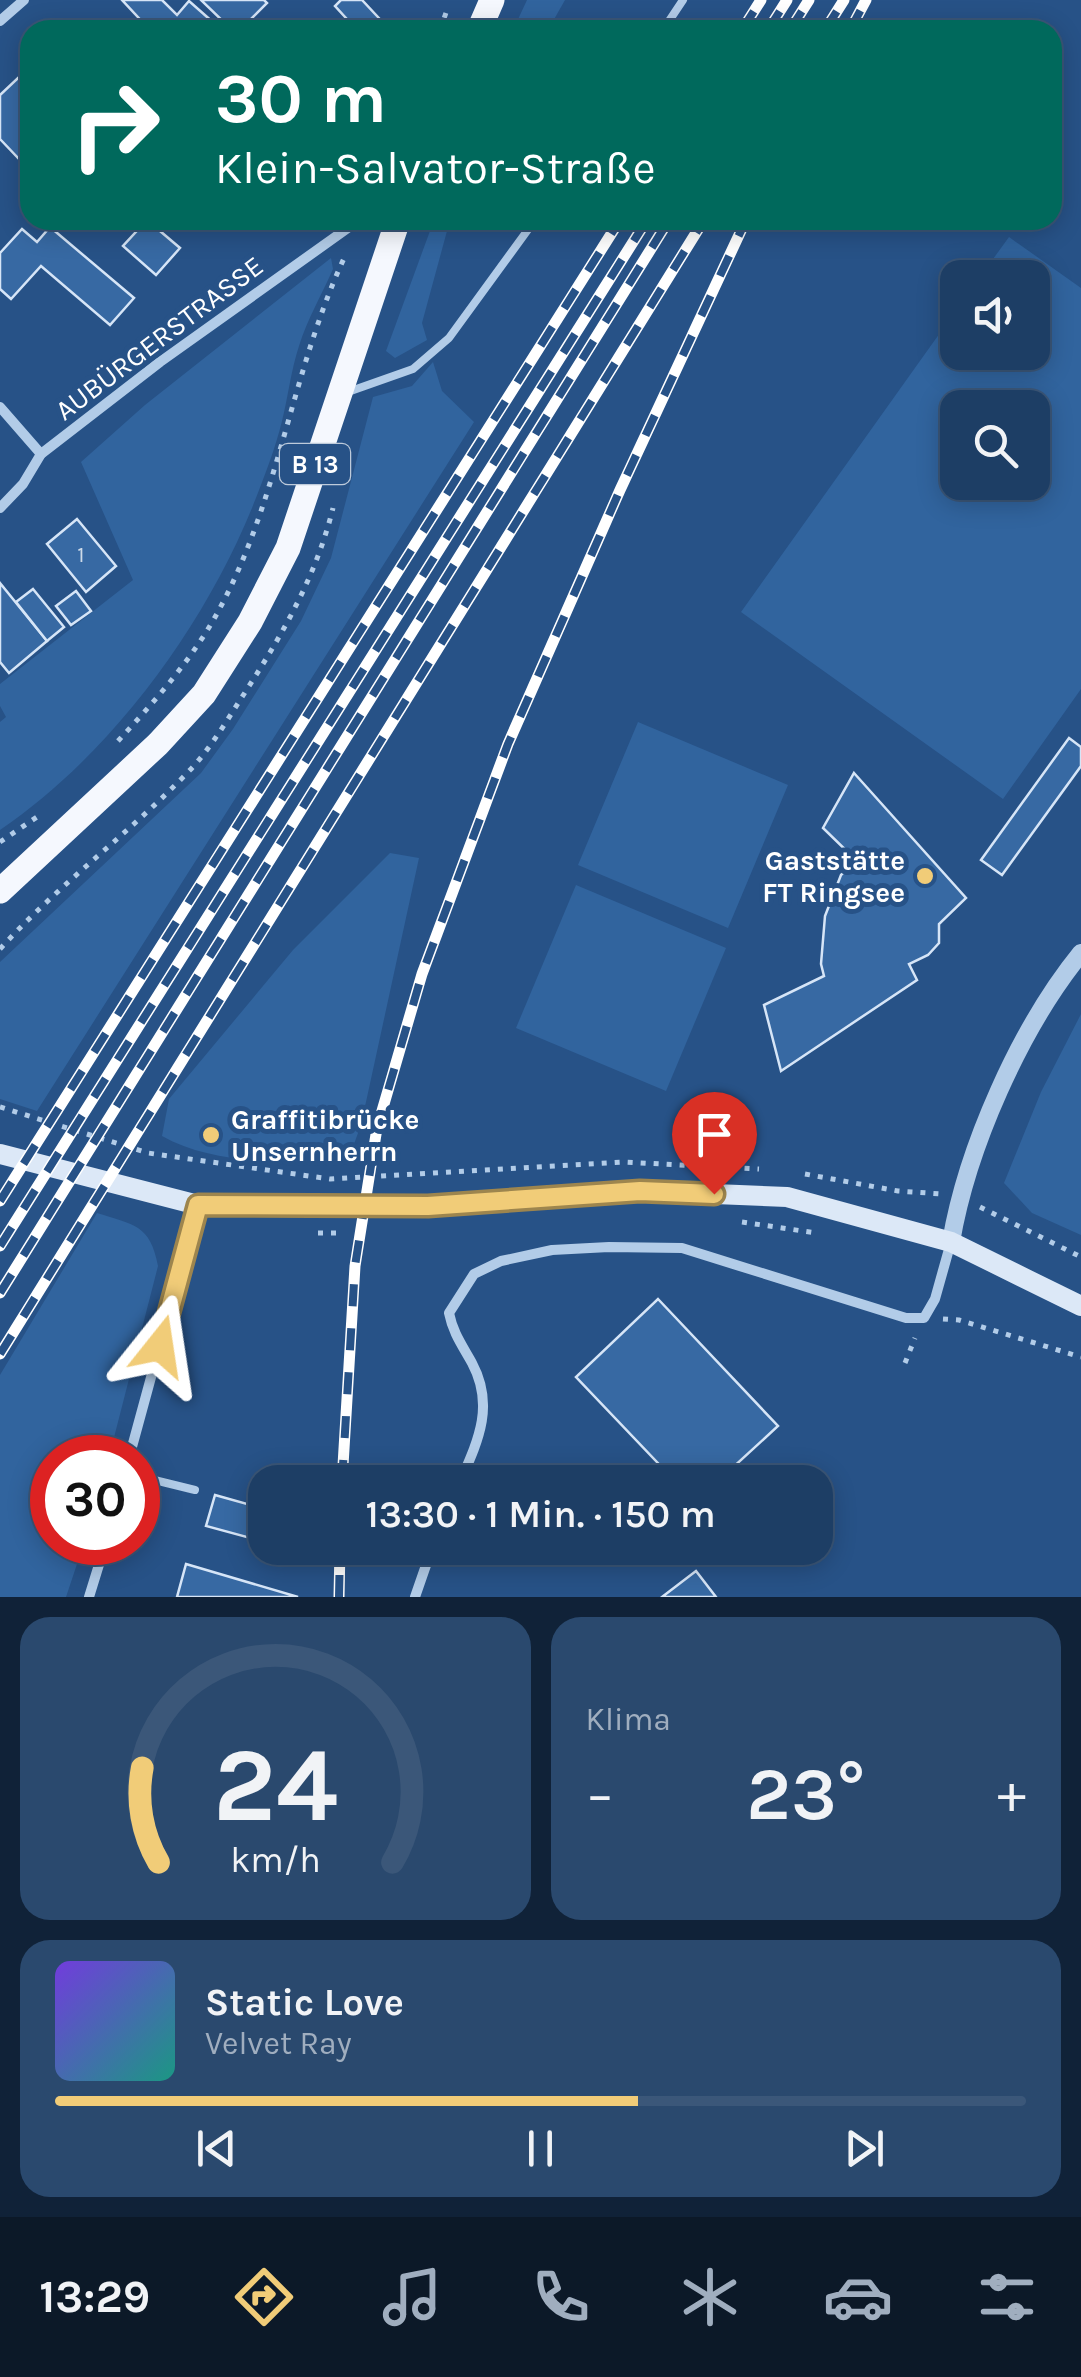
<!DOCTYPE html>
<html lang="de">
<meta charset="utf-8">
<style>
body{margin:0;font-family:Karla,sans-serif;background:#2a496e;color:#f1f3f6;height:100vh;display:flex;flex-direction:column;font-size:38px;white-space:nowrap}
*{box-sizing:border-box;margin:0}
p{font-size:32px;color:#a0aebf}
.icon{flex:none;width:55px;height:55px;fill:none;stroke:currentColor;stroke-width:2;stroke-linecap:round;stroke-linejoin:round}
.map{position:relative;height:1597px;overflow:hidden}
.panel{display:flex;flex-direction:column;gap:20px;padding:20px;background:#102238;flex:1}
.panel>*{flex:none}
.guide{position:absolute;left:20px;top:20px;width:1042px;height:210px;border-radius:30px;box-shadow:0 5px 25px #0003,0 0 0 2px #3b5779;background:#00695c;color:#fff;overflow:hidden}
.buttons{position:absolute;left:940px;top:260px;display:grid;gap:20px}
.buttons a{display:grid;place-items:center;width:110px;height:110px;border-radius:20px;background:#1d3e65;box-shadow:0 5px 25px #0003,0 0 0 2px #3b5779;font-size:50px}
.speed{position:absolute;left:30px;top:1435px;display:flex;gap:20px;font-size:50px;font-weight:700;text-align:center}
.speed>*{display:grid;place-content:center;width:130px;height:130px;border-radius:50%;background:#1d3e65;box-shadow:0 5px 25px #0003,0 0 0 2px #3b5779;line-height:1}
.speed .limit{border:15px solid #d22;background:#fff;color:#111}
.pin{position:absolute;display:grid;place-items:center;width:85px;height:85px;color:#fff;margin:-102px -42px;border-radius:50% 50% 50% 0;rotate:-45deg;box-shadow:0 0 10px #0007}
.pin .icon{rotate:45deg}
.me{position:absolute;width:110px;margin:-55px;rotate:15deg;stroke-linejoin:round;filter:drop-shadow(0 0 8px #0008)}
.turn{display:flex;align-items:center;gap:35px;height:210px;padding:0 30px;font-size:45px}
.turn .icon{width:130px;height:130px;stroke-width:2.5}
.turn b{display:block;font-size:70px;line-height:85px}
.big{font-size:75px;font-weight:600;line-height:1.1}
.panel .widget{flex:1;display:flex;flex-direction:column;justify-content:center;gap:15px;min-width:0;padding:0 35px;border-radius:30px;background:#2a496e}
.panel .dial{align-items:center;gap:0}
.dial svg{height:260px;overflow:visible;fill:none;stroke:#3b5779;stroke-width:7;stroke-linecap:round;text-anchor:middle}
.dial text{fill:#f1f3f6;stroke:none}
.song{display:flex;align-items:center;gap:30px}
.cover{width:120px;height:120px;border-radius:15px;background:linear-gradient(135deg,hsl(260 70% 55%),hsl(170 70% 35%))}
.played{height:10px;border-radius:5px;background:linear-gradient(90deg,#f1cc78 60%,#3b5779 60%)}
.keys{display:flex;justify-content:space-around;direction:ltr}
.heat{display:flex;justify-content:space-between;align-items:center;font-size:55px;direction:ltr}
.panel .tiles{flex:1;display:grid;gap:20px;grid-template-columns:1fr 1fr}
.widget:last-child{grid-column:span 2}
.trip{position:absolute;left:248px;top:1465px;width:585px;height:100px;border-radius:30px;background:#1d3e65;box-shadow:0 5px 25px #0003,0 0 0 2px #3b5779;font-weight:600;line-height:100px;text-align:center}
.menu{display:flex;height:160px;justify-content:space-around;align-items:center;background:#0c1928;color:#a0aebf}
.menu .icon{width:70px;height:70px}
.menu .selected{color:#f1cc78}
.menu b{font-size:45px;color:#f1f3f6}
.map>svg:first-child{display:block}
</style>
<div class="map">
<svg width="1081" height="1597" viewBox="0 0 1081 1597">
<rect width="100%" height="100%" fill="#275287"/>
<g fill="#31649e" fill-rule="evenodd">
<polygon points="527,0 565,0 548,30 513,30"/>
<polygon points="434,220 450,220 422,323 427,340 395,358 386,351"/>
<path d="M1009 237 1081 288V689L1003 799 741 612 957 309 958 352H1032V278L980 277ZM958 408H1032V482H958Z"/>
<path d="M331 258 333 269C322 294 307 320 299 346 291 370 288 397 282 421 275 450 263 480 252 508 202 630 110 755 0 830V722L6 717 0 706V684L133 580 81 462 145 405Z"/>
<polygon points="433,362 442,391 474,422 37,1111 0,1099 0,962 201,773 233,729 301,621 331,558 373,397 412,386"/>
<polygon points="638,722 788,785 728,928 578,865"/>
<path d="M390 853 419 858 361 1125 347 1163C287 1161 215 1166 162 1136L169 1099 293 950Z"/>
<polygon points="576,885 726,948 666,1091 516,1028"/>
<polygon points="1081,1014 1081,1235 1032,1213 1004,1183 1041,1092"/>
<path d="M97 1213C134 1225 150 1224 158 1266L109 1457 52 1458V1542L84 1543 66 1597H0V1375Z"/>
</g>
<g fill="#3769a3" stroke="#d6e5f7" stroke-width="2.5">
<polygon points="122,0 162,0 177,15 189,1 215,24 210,30 192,30 184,23 177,30 150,30"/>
<polygon points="201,0 264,0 267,3 240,30 232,30"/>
<polygon points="341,0 362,0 390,30 357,30 335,6"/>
<polygon points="18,78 30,91 30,151 20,160 0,139 0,95"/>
<polygon points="147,220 180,248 156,275 123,246"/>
<polygon points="50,227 134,298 110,325 41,266 11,299 0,289 0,253 22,229 37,242"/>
<polygon points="77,519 116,566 86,592 47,544"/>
<polygon points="0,583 47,641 9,673 0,662"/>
<polygon points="33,589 64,627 47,641 16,602"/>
<polygon points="76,591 91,611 71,625 56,606"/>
<polygon points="1069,738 1081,747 1081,766 1002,875 981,860"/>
<polygon points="854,773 966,898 939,924 939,943 928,955 909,964 917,980 781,1071 764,1005 824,976 821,964 825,916 841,875 856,860 823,828"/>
<polygon points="658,1299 778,1426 717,1482 676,1482 576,1377"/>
<polygon points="215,1495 265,1509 265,1542 206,1526"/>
<polygon points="186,1564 298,1597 177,1597"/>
<polygon points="696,1571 716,1597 662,1597"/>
</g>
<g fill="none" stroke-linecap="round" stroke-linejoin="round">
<g stroke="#b2cce8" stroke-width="5" stroke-dasharray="5 8" stroke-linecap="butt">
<polyline points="440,30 448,7"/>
<path d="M118 741C155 701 195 656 220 608 280 496 292 368 346 254"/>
<polyline points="0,842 37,817"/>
<path d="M0 949C59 884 130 833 190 770 211 748 227 720 244 694 282 635 316 577 333 508"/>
<polyline points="0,1107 148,1153 330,1179 622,1162 759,1169"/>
<polyline points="805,1174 898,1191 942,1194"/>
<polyline points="980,1207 1081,1257"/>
<polyline points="742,1222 816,1233"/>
<polyline points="318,1233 342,1233"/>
<polyline points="943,1319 959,1320 1081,1357"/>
<polyline points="905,1363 915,1338"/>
</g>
<g stroke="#b2cce8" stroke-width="8">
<polyline points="663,30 683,0"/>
<polyline points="345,393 413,369 449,338 535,220"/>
<polyline points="138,1476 195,1490"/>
</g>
<g stroke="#b2cce8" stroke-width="10">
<polyline points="0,21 24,0"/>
<polyline points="0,407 41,454"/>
<polyline points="0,508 23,484 41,454 160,362 359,220"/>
<polyline points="129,1458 198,1205"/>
<path d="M460 1482C478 1441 495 1406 472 1363 462 1345 453 1333 449 1313L474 1274 501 1261 552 1250 609 1247 682 1248 906 1318H924L935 1299 951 1242"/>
<polyline points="89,1597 106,1542"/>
<polyline points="415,1597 432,1548"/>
</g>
<path stroke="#b2cce8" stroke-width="18" d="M951 1242C967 1148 1020 1028 1081 953"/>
<polyline stroke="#dce8f7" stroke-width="20" points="0,1154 198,1205 428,1206 641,1191 787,1197 951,1242 1081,1306"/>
<g stroke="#f5f8fe" stroke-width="25">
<polyline points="479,30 492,0"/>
<polyline points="0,891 158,744 204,694 250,622 288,548 398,220"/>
</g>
<defs>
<g id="rail">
<polyline points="742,30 761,0"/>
<polyline points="768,30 787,0"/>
<polyline points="790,30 809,0"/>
<polyline points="825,30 844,0"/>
<polyline points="850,30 866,0"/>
<polyline points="0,1201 620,220"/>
<polyline points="0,1246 647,220"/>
<polyline points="0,1293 669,220"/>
<polyline points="0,1354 704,220"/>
<polyline points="342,1482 355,1266 377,1128 422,974 508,744 620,490 746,220"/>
<polyline points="339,1597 340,1548"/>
</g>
</defs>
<use href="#rail" stroke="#fff" stroke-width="11"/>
<use href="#rail" stroke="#275287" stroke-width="8" stroke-dasharray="22" stroke-linecap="butt"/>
</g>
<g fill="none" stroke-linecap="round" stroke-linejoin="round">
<defs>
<polyline id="route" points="160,1346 198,1205 428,1206 640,1191 714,1194"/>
</defs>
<use href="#route" stroke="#9d854e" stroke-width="25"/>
<use href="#route" stroke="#f1cc78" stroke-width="18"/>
</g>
<g fill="#f1cc78" stroke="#275287" stroke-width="4">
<circle cx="925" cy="876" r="10"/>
<circle cx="211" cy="1135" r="10"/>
</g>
<g text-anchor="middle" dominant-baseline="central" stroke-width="10" stroke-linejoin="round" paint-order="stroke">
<g font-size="22" fill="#cddae8">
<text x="81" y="555">1</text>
</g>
<rect fill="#275287" stroke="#becbdb" stroke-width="2.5" x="280" y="444" width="70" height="40" rx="8"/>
<g font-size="25" font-weight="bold" fill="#fff">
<text x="315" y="464">B 13</text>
</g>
<g font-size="28" fill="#fff" stroke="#275287">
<text transform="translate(159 338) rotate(-37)">AUBÜRGERSTRASSE</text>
</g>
<g font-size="28" font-weight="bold" fill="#fff" stroke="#275287" text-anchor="end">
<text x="905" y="860">Gaststätte<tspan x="905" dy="32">FT Ringsee</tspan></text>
<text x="231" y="1119" text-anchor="start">Graffitibrücke<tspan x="231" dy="32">Unsernherrn</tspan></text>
</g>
</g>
</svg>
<div class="buttons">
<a><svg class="icon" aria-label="sound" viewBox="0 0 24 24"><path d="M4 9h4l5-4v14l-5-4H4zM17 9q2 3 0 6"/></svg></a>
<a><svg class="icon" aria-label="search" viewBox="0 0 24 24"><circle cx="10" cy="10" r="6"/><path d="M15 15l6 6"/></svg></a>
</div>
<div class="speed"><div class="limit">30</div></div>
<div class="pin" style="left:714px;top:1194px;background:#d93025"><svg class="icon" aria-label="arrive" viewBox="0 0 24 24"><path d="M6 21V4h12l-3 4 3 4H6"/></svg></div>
<svg class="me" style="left:160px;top:1346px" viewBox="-20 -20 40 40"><path d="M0-17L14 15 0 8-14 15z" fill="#f1cc78" stroke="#fff" stroke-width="4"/></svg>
<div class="trip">13:30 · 1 Min. · 150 m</div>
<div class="guide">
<div class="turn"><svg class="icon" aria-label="right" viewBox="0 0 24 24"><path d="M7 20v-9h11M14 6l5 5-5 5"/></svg><div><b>30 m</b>Klein-Salvator-Straße</div></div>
</div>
</div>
<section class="panel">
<div class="tiles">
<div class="widget dial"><svg viewBox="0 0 100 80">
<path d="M14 69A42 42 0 1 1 86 69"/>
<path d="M14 69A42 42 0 0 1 9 40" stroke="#f1cc78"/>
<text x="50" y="56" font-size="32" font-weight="700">24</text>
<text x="50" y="72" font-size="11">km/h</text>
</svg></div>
<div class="widget"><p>Klima</p>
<div class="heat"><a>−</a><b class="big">23°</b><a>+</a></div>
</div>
<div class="widget">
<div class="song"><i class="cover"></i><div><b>Static Love</b><p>Velvet Ray</p></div></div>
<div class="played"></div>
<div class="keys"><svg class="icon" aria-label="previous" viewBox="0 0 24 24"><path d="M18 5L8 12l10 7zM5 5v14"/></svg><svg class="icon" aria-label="pause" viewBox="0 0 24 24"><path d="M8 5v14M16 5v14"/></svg><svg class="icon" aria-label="next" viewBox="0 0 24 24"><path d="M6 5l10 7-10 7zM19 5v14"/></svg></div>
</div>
</div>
</section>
<nav class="menu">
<b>13:29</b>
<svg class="icon selected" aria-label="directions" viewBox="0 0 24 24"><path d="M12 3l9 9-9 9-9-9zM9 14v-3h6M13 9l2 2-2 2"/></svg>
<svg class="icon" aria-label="music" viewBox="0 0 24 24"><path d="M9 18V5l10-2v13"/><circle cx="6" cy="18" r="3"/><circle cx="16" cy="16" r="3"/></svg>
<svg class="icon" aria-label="phone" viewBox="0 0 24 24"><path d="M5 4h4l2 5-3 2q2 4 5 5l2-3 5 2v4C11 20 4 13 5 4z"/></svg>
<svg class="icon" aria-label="climate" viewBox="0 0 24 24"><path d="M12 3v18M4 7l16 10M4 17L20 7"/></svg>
<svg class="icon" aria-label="car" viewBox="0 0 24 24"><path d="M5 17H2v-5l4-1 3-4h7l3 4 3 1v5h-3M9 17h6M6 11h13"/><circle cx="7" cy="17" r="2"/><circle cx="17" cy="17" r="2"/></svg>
<svg class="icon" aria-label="filters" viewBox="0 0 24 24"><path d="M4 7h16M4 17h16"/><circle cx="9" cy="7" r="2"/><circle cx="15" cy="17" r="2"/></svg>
</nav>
